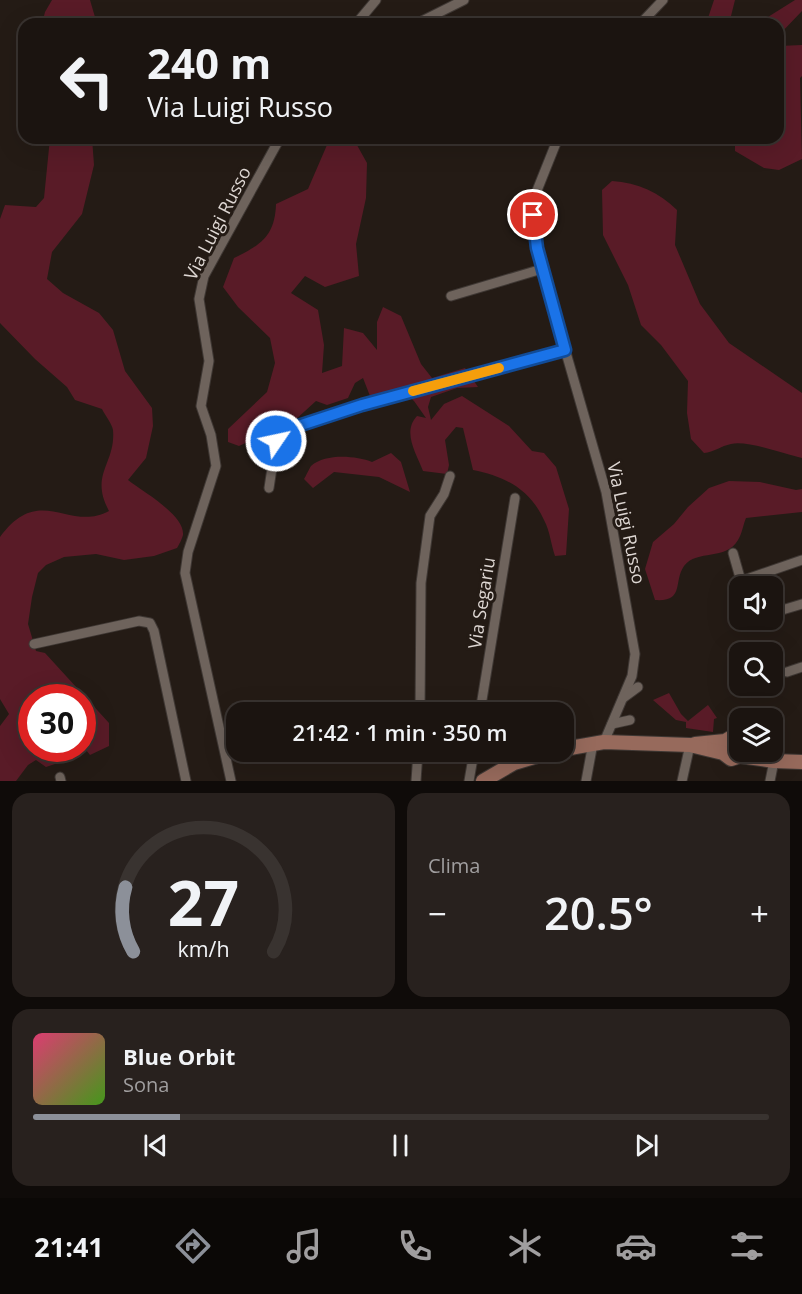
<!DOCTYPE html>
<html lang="it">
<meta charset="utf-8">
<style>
body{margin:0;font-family:"Open Sans",sans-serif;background:#28211e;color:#f1f3f6;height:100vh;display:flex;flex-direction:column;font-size:22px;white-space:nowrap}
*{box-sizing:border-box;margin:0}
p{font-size:20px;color:#a09e9f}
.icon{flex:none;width:33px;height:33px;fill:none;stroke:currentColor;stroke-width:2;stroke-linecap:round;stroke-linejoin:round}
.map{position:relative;height:781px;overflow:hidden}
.drawer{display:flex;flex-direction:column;gap:12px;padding:12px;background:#0f0b09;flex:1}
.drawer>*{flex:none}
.guide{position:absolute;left:18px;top:18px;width:766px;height:126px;border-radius:18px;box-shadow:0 6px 24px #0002,0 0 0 2px #393330;background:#1b1410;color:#f1f3f6;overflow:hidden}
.controls{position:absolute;left:729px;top:576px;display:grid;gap:12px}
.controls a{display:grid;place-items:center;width:54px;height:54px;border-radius:12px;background:#1b1410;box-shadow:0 6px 24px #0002,0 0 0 2px #393330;font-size:30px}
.speed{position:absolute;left:18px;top:684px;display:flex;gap:12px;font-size:30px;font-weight:700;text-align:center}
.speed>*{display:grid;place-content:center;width:78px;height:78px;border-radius:50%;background:#1b1410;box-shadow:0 6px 24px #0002,0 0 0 2px #393330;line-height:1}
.speed .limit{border:9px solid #d22;background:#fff;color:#111}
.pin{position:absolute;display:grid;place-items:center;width:51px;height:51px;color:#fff;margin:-26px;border:3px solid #fff;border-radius:50%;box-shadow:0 2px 6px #0007}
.me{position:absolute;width:66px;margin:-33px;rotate:56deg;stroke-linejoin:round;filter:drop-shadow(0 0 4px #0008)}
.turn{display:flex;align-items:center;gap:21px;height:126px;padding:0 30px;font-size:27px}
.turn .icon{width:78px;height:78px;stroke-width:2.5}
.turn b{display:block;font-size:42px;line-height:51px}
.big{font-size:45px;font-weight:600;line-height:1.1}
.drawer .card{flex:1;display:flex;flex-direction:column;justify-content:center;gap:9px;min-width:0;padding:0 21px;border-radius:18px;background:#28211e}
.drawer .dial{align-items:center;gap:0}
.dial svg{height:156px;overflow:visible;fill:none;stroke:#393330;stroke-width:7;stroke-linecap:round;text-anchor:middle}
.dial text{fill:#f1f3f6;stroke:none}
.song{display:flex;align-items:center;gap:18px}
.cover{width:72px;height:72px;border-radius:9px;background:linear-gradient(135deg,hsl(340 70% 55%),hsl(100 70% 35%))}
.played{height:6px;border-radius:3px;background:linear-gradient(90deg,#8c9099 20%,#393330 20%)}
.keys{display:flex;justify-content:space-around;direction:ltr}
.heat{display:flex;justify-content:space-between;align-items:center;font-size:33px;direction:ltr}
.drawer .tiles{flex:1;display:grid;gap:12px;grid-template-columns:1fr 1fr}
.card:last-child{grid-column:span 2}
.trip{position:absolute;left:226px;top:702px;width:348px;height:60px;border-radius:18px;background:#1b1410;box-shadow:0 6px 24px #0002,0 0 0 2px #393330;font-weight:600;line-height:60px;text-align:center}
.tabs{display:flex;height:96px;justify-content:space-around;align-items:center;background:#0b0806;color:#a09e9f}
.tabs .icon{width:42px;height:42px}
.tabs .selected{color:#8c9099}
.tabs b{font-size:27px;color:#f1f3f6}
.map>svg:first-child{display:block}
</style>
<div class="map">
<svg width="802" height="781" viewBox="0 0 802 781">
<rect width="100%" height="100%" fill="#241b15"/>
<g fill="#591b27">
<polygon points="52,0 90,0 97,24 42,24 45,12"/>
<polygon points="714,0 735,0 729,24 706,24"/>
<polygon points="795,0 802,0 802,11 779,35 778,24 757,24"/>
<polygon points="802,45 802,76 800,78 802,159 779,170 764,168 735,151 735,138 778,138 779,46"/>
<path d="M50 138H92L94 165 82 214 52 252 47 279 63 293 99 313 113 330 125 371 152 408 153 426 146 458 128 480C142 491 185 515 183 535 182 539 179 545 177 548L154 556 124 560 96 554 64 557 46 565 38 573 32 597 28 624 36 651 45 653 109 723V746L90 755 83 746 82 698H32V748L67 749 64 761 46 767 36 760 28 765 16 781H0V726L9 714 0 699V537C40 482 69 533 109 511 89 474 116 464 113 430 112 424 105 415 102 409L75 400 67 387 35 359 0 323V219L5 205 36 207 44 198Z"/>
<path d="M330 138H353L367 163 366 198 356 244 359 276 325 287 305 276 291 293 318 310 324 345 322 373 342 366 344 328 363 333 377 350V322L383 307 401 316 421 364 432 378 465 368 478 387 457 388 431 397 428 407 431 420 444 404 462 396 509 426 532 451 544 453 556 467 569 509 566 555 555 556C551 545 550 531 544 520 530 489 504 476 473 470L463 428 456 427 445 440 449 465 447 474 423 471C416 453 402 432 417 416L426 418 414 401 402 390 370 396 363 378 355 383 348 398 327 405 316 401 294 421 239 446 228 442V429L267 392 275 363 270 338 238 307 223 287 234 258C261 245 275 236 276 204L308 189Z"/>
<path d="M612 181C638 183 659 192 677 210L675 245 700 304 729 343 802 393V458C784 454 747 440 731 444 721 446 714 452 704 453L691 439 687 413 688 381 661 345 641 325 628 285 603 235 602 190Z"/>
<path d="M391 453 401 462 410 492 379 477 334 472 313 488 304 479C306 476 309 469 311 466 326 453 356 456 372 462Z"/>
<path d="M729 481 760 482 796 490 802 489V512L746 518C743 525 742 534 738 540 726 561 697 549 684 566 673 582 685 602 655 600L645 569 653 542 674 524 688 507 709 488Z"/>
<polygon points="669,693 681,714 688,721 708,705 717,718 714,719 713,732 686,728 686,722 676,720 653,700"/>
</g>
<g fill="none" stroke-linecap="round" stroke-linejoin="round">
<defs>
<g id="street">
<polyline points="356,24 376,0"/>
<polyline points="416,24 464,0"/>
<polyline points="640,24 663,0"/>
<polyline points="558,138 536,193 533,210 534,229 542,269 606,492 635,654 632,676 604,742"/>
<polyline points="451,296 542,269"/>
<polyline points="269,488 276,442 285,431 362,405 565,350"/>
<polyline points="733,553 741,581"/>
<polyline points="742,586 741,581 802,560"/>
<polyline points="772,613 802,604"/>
<polyline points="752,620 754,620"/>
<polyline points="34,644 139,621 150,623 154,631 186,781"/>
<polyline points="787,672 802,667"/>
<polyline points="623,698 638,687"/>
<polyline points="420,712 421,583 430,516 444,494 450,476"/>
<polyline points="480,712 515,498"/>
<polyline points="612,724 630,720"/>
<polyline points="60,777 61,781"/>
<polyline points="231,781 185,573 188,552 216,466 211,435 201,406 209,361 199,299 204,276 280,138"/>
<polyline points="416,781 418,752"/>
<polyline points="469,781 474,752"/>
<polyline points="586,781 593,743"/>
<polyline points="682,781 690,745"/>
<polyline points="770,781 774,761"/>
</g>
<g id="secondary">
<polyline points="695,744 725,741 730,738 740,741"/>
<polyline points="564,749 604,742 690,745 723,753 731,759 740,756 774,761 802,762"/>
<polyline points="483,781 514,763 551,752"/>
</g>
</defs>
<use href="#street" stroke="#3f3834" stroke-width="11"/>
<use href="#secondary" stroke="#3f3834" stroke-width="16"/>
<use href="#street" stroke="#6e635c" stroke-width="9"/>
<use href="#secondary" stroke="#976a5c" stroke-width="14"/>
</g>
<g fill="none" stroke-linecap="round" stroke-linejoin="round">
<defs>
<polyline id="route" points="276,441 279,435 289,429 362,405 565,350 537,248 533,215"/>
</defs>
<use href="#route" stroke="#114b97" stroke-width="15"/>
<use href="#route" stroke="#1a73e8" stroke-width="10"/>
<polyline stroke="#f59e0b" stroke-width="10" points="413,391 499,368"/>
</g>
<g text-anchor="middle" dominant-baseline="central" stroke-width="6" stroke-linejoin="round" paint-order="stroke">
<g font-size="18" fill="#ded7d3" stroke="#241b15">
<text transform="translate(217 223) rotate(-63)">Via Luigi Russo</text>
<text transform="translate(627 523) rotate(78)">Via Luigi Russo</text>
<text transform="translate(481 603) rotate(-81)">Via Segariu</text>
</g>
</g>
</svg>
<div class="controls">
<a><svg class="icon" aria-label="sound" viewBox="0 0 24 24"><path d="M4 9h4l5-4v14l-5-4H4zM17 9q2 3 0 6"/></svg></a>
<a><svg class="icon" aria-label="search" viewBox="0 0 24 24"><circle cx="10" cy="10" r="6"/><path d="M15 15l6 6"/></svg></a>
<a><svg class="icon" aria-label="layers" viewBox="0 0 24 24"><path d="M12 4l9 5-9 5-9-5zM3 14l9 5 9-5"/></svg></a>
</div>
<div class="speed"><div class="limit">30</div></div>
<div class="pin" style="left:533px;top:215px;background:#d93025"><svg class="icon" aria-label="arrive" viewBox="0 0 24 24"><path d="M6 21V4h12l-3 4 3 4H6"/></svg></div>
<svg class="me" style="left:276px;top:441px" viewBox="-20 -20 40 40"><circle r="17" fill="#1a73e8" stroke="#fff" stroke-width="3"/><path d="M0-11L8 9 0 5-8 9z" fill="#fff"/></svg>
<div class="trip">21:42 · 1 min · 350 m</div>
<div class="guide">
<div class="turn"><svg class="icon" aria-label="left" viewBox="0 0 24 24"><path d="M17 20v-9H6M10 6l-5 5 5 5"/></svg><div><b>240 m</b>Via Luigi Russo</div></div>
</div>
</div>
<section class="drawer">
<div class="tiles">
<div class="card dial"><svg viewBox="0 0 100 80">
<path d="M14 69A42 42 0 1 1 86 69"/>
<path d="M14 69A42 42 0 0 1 10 36" stroke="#8c9099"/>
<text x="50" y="56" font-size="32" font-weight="700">27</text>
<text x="50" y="72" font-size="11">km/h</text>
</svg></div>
<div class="card"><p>Clima</p>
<div class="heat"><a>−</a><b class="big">20.5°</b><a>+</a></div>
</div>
<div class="card">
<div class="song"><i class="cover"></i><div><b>Blue Orbit</b><p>Sona</p></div></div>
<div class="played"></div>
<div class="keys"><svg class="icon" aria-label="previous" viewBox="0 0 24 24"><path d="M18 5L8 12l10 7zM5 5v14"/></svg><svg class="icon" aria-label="pause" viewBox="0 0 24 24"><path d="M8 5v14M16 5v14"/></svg><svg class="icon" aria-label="next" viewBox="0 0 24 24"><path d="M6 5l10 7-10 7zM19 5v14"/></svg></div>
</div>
</div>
</section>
<nav class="tabs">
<b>21:41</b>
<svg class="icon selected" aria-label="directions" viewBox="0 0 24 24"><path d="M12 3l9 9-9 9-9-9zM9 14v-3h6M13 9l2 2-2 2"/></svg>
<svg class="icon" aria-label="music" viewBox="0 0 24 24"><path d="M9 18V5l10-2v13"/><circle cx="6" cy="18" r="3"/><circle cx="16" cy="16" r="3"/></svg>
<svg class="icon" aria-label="phone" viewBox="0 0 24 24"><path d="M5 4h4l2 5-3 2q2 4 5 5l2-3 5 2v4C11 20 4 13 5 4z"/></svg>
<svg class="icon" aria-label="climate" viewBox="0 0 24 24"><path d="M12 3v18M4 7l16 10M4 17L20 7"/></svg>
<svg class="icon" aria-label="car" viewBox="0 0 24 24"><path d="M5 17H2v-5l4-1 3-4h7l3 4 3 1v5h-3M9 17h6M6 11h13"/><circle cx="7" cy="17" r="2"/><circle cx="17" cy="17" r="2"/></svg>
<svg class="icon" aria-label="filters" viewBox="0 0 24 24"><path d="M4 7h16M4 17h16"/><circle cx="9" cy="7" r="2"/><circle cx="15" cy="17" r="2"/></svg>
</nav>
